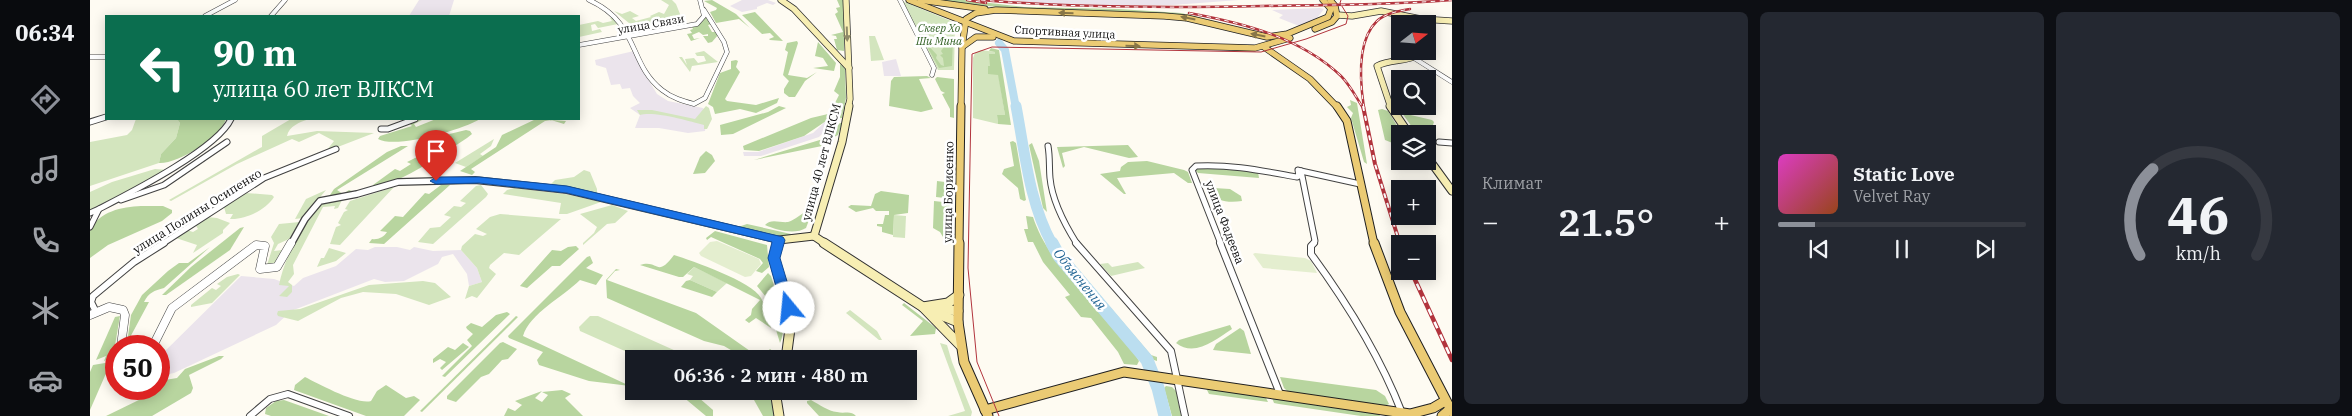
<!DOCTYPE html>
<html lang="ru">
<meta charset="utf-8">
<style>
body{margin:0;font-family:"IBM Plex Serif",serif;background:#242831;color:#f1f3f6;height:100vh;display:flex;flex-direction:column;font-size:19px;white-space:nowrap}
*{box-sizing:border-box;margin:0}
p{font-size:16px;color:#9ea1a6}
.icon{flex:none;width:28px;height:28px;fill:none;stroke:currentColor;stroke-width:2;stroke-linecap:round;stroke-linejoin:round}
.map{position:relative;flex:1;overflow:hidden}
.details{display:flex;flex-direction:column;gap:12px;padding:12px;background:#0d0f14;width:900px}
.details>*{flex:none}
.top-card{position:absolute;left:15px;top:15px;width:475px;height:105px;border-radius:0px;box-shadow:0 2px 12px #0003;background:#0b6e4f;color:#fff;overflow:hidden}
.needle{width:32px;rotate:73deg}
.buttons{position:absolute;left:1301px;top:15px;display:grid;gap:10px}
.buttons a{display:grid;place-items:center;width:45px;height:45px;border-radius:0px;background:#171b24;box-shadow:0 2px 12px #0003;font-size:25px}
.speed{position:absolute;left:15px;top:335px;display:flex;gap:10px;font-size:25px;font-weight:700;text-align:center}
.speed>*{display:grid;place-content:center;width:65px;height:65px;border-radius:50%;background:#171b24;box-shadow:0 2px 12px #0003;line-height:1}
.speed .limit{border:8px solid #d22;background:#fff;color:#111}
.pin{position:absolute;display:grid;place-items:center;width:42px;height:42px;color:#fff;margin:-51px -21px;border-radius:50% 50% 50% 0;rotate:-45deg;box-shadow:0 0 5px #0007}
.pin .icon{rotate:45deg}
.me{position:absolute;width:55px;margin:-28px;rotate:343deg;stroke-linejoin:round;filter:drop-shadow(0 0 4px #0008)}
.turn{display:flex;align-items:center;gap:18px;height:105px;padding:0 25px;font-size:22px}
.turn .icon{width:65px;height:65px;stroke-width:2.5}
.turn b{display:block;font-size:35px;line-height:42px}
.big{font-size:38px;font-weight:600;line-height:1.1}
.details .widget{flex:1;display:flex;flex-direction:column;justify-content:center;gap:8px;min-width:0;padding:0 18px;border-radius:8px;background:#242831}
.details .dial{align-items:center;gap:0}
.dial svg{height:130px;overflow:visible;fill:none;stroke:#363941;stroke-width:7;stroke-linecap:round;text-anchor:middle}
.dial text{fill:#f1f3f6;stroke:none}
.song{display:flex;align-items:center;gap:15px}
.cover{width:60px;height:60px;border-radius:8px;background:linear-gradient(135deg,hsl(310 70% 55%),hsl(20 70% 35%))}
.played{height:5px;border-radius:2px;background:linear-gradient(90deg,#8c9099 15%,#363941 15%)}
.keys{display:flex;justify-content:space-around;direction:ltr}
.heat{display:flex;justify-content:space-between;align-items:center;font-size:28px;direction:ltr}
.details .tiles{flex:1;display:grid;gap:12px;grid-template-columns:repeat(3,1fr)}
.trip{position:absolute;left:535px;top:350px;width:292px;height:50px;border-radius:0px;background:#171b24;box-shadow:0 2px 12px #0003;font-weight:600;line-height:50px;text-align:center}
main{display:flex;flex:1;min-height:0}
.tabs{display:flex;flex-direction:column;width:90px;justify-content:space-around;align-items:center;background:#090b0e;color:#9ea1a6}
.tabs .icon{width:35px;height:35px}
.tabs .current{color:#8c9099}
.tabs b{font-size:22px;color:#f1f3f6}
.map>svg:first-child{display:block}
</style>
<main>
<nav class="tabs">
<b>06:34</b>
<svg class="icon current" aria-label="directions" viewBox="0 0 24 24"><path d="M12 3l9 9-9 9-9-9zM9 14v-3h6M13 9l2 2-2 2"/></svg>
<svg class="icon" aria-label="music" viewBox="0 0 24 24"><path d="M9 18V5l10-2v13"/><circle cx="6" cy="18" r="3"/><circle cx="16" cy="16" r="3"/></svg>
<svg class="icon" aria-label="phone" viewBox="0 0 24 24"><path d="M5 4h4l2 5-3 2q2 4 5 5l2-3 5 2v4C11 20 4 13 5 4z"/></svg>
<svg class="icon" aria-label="climate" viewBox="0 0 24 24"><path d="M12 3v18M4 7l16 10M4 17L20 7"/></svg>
<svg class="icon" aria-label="car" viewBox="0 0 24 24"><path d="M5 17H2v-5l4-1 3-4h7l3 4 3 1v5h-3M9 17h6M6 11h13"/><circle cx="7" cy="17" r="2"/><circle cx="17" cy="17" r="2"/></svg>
</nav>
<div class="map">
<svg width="1362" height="416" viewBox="0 0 1362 416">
<rect width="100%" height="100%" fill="#fefbf2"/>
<g fill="#ebe4ec">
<polygon points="329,0 364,0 359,16 319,16"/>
<polygon points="652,0 678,0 686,3 683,5 677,3 667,7 667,9 652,12 640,6"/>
<polygon points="919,0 1149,0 1083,5 1019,5 955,4"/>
<polygon points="1230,8 1234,9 1227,18 1209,26 1189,18 1193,15 1182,10"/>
<polygon points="544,51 552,69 567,94 578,101 613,108 618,114 615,131 598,133 569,128 545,128 550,115 540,108 550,103 543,96 540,88 532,89 530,84 521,85 516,68 506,65 505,60"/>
<polygon points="806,59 811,76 794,76 792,62"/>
<polygon points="738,119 745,121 729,137 671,156 654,156 653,152 668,152 723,133"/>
<polygon points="285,247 307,247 320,250 324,247 343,251 371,250 387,268 392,282 379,286 377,274 363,254 352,257 348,264 314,281 295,282 284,279 201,311 186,325 84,373 69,376 69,357 151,276 184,279 204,286 213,278 246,266 266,249 278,250"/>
</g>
<g fill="#d3e5be">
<polygon points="571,0 582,0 586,4 592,19 544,27 524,11 532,14 540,11 549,16 542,18 546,21 561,17 560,16 569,12 574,14 579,5"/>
<polygon points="812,1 861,21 865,25 864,70 848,70"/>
<polygon points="523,17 528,24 508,28 505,24 501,25 502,31 510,29 512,32 489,37 489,25 508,21 513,23 522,21 520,18"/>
<polygon points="779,36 785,36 794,60 781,61"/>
<polygon points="891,50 905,52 915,115 907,115 908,124 883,118 883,58 885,53"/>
<polygon points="614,51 628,62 602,66 600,72 589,57 592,57 597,65 595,59 604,58 608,63 616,61 614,56 607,56 605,53"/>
<path d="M616 106 619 108 622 119 617 129H614V125C598 121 565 111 550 115L547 110H562L605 119Z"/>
<polygon points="46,119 87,119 90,123 86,138 71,154 69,163 0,186 0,142 37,135 42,130"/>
<path d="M201 119H219C210 122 199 126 197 136L227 131 284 133 227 155 237 150 244 141 229 133 209 142 202 139 147 164 81 201 79 200 170 148 172 147V136Z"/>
<polygon points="404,139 401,146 390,154 393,156 376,167 365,163"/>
<polygon points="65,169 78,170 0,210 0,192 22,182"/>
<polygon points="494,170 500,172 507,189 507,193 461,184 465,180 484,177"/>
<polygon points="391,185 398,194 396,197 343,244 328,242 340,228 350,227 361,217 354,215 364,206 371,207 376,203 370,201 386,186"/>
<polygon points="304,187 250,245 240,244 246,227 251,225 248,223 254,212 258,210 255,209 260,201"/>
<polygon points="424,188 475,194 511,202 477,214 469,214 471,203 413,194 417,190"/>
<polygon points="236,190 213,218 205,219 216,199"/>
<path d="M156 193 182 195 184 197C176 210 155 220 140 219L143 214H136L134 207Z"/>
<path d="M252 200 248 208 244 209 245 206 233 207 203 265 204 274 198 282 202 285V292L197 297 189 296 199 286 189 285C194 259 212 223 231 204Z"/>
<polygon points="522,205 538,211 525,223 517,224 493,245 493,243 504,233 507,227 490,214"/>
<polygon points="410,214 471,219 429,255 414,253 400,265 399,268 406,274 387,298 382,296 375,299 379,286 392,282 387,268 371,250 372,246 385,234 393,236 397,234 386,229 400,217"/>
<polygon points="804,215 816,216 815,238 803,237"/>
<polygon points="117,217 127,218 140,223 133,230 133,233 103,253 107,245 86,238 97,230 103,232 108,229 105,224"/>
<polygon points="210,222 199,239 188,244 184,251 192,250 184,264 177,265 184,243 181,237 189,224"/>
<polygon points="239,248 256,253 246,261 227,267 231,258 234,258"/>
<polygon points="1048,262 1055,268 1021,276 1010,264 1018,263 1022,267"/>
<polygon points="604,267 637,283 627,292 600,280 603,276 597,274"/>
<polygon points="148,274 150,275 122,303 101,307 101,305 122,288 126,290 131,286 127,284 137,277"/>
<polygon points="333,281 345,283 361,297 339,305 306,294 273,292 251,298 208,321 188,316 187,314 188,311 210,309 279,285"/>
<polygon points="760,310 787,331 792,340 789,340 756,313"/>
<polygon points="500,316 508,316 586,351 587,354 581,359 546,356 490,331 489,327"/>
<polygon points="850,343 857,345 862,362 882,412 881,416 858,416 875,411"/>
</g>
<g fill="#b8d59f">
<polygon points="622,0 646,14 660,28 649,19 626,23 620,12 626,10 627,8 614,1"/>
<polygon points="747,0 755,0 754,51 747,50 744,39 747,39 746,36 741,35 753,32 745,14 748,12 746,8 750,7"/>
<polygon points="841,0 874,0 934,7 1029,9 1091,13 1137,24 1096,15 927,9"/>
<polygon points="665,12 693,41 680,40 679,39 684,37 680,33 672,34 652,15"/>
<polygon points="616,17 622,24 618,25 622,32 626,32 628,35 622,42 618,43 613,36 618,36 618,34 613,35 609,32 602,35 604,39 610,38 601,41 597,34 602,33 600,30 603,29 602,27 611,23"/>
<polygon points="863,35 862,66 849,68 834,41 847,55 846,58 851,65 854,66 853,58 850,55 853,54 851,51"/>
<polygon points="707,41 708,43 698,75 717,78 727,72 715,81 705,97 699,97 694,93 694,89 699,81 693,75 698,52 695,50 697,43"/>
<polygon points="728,42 746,63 744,71 723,68 738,66 733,58 725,56"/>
<polygon points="901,48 909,50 921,125 908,124 907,115 915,115 908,75 898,74 898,66 900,66 899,54 905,54 905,52 899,51"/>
<polygon points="646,60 648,61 646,67 650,72 635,99 637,101 666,105 689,98 687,103 666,113 650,109 625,114 623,107 618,104 630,73 641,69 641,61"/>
<polygon points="750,64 755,68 756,98 752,118 739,119 714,136 669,151 654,150 653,146 721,118 738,114 742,111 740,105 745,103 749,95 744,91 750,77"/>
<polygon points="837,76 841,78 829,79 843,109 831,112 799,106 801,81 804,77"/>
<polygon points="847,77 864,79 864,118 860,117 860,109 852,94 855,93 851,91 845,79"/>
<polygon points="1260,100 1267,103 1277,164 1274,162 1261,118 1263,113 1257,107 1261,105"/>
<polygon points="689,106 696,108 643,134 631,135 630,125 678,112"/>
<polygon points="1292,109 1298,111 1312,134 1310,134 1310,146 1295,140 1288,110"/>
<polygon points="1312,113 1342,120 1344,122 1342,128 1333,128 1331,130 1332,134 1327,134"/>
<path d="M87 119H136C130 138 88 164 69 163L71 154 86 138 90 123Z"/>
<path d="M329 119H334L324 124 326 127 346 119H390C372 130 306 149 288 139L290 136 322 126 319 123Z"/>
<polygon points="446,119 476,121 474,124 461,120 455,121 381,169 385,172 382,175 370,171 406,147 412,135"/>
<polygon points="750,123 752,123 748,135 732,143 733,144 732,146 664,160 733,139"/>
<path d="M376 130 380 131 382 134 377 138C360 149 301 191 283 185L305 169 310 171 321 164 317 162 327 157 339 156 352 148V145L343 138Z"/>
<polygon points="923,141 926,143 936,200 934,201 930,199 928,188 912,174 914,169 924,166 920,142"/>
<polygon points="942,143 949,161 957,212 953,208 939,145"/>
<polygon points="1038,145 1048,157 1039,158 994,147 972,153 975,166 973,168 967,147"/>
<polygon points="311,146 318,146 247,190 253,194 259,190 262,191 258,194 240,195 244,189 297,152"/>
<polygon points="616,151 622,155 625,161 615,173 603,174 610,157"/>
<polygon points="1057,161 1094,170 1098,172 1102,183 1098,183 1084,173 1027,178 1036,194 1034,194 1010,174 1030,171 1031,167 1038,162"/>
<polygon points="1110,168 1134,168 1168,172 1169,178 1108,173 1105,170"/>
<polygon points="847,181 863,183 863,199 846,197"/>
<path d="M351 185H360L294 244 279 243 282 239C288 240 294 237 297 232L290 231 305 216 313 217 335 193 339 194Z"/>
<path d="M1124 188 1140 189 1151 196 1152 201C1139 203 1126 202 1118 190Z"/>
<polygon points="791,191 819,195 818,213 804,215 803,235 792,232 792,227 787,226 787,224 793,224 795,215 799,215 799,211 786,211 783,208 766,212 758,207 761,205 781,206 785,194"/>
<polygon points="844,201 862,203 861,237 853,237 850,232 843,228"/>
<path d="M51 206H73L82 210V213L72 221 18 245 0 258C0 251 0 237 0 231 9 211 32 207 51 206Z"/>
<path d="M720 211 722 212 716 228C705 235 686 230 675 225 681 218 690 223 698 222 706 220 711 212 720 211Z"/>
<path d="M936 216 943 217C958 264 1009 309 1041 348L1049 361 1047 365 1034 364 1028 352 1001 318 991 317 975 297 980 295 953 262 943 242H938L934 229H938Z"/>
<polygon points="657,224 701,234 701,235 683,236 648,227"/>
<polygon points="154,227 140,250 76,295 72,295 101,267 150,228"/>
<polygon points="625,231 677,245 679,267 672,273 666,271 673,263 670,259 621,237 617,240 616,238"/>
<path d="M120 247 74 288C64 291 59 292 54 302H59L37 343 41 315 52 295 78 271 89 263H98Z"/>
<polygon points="478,247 486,246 489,249 470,266 462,266 437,288 430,286 462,250 471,251"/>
<path d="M584 255C602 261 662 281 671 298 676 307 678 319 681 328L666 318 659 323 655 320 661 315 662 309 670 300 604 267 593 277H589L550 265C569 259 566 279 584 255Z"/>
<path d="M500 256 503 263 496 268 513 275 506 285 490 280C474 296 439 314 433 336L540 386 499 381 449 365 447 360 453 352 419 338 418 336 497 257Z"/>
<polygon points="526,269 530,270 525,271 517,280 606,313 670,358 680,349 687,354 685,359 656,359 634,346 614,341 517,298 516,280"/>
<path d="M678 273 681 276C687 296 699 323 690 343L676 297 667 286Z"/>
<polygon points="991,273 1061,355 1067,357 1067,361 1061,359"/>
<polygon points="600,280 627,292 622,297 591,287 596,281"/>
<polygon points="814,303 846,328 845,334 820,336 833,321 812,305"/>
<polygon points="417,312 420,314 355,377 352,376 382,346 377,340 383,334 377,329 376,327 381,323 392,327 406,315"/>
<polygon points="30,316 23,357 14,361 16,356 6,360 25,317"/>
<polygon points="426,316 428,317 332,412 330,411"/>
<path d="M1140 325 1142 329C1126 339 1105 358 1086 343L1089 340Z"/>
<polygon points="1150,328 1154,331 1161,354 1123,350 1126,344"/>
<polygon points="413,342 427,349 418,359 412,360 399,374 391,377 366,402 357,399 357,396 410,343"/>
<polygon points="373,343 379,347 352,370 350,368 356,362 350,359 343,363 343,359 358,347 365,350"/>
<polygon points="129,356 134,356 131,359 99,375 103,388 101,393 62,416 16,416 55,397 46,389 69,389 69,381 87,378 95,369"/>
<polygon points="21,362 0,410 0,372 3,365"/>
<path d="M215 377C229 384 267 405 281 401L287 391 296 385 316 398 324 396 330 400 314 416H276L204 390 205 385Z"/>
<polygon points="1190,377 1286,390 1295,396 1299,404 1295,406 1198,392 1194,388"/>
<polygon points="1076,386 1082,387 1086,391 1091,416 1082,416 1074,388"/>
<polygon points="1116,388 1175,396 1178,402 1119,394"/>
<polygon points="472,390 481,394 475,398 493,416 414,416 418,408 425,411 432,405 425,401 452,391 445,398 452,402 458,395 452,392"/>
<polygon points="586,391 601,391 623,410 623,416 616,416"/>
<polygon points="677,391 680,392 684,416 673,416 664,400 667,396"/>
<polygon points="1182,398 1289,414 1290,416 1271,416 1189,404 1184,403"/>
<polygon points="194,400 239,416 181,416 175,414 176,408 186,401"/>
<path d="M721 400C730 405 738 411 747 412 755 414 761 410 766 416H729L717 403V401Z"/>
</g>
<g fill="#e4eecf">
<polygon points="627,241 669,259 671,264 661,276 655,277 611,256 609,253 620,242"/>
<polygon points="1165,253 1215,258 1221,261 1227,273 1173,268 1163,254"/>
</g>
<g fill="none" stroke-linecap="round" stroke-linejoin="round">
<polyline stroke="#bbdef0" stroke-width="8" points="909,43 915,50 926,108"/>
<path stroke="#bbdef0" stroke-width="11" d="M926 106C935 153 939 202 962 244"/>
<polyline stroke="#bbdef0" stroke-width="13" points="962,243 969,256 1057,360 1068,388 1075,416"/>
<defs>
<g id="minor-far2">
<path d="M499 0C550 23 538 64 572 90 582 98 593 101 604 104L615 98 637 52 634 42 614 10"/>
<polyline points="810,0 844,68 842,75"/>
<polyline points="115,16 145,0"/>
<polyline points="181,16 195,0"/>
<polyline points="489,45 607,24 614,16 610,0"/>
<polyline points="0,57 16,57"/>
<polyline points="1324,58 1362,82"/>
</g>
<g id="minor-far1">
<polyline points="0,122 16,117"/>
<polyline points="291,129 298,129 325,119"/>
<polyline points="1349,142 1362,143"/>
<path d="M958 146C960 157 959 167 960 178 962 200 975 225 987 244"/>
<polyline points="1211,171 1225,241 1223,244"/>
<polyline points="1211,171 1270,184"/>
<polyline points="31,200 74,185 137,142"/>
<path d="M9 209C40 193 127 149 141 119"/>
<polyline points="0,213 9,209 0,227"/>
<polyline points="72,244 174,178 246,149"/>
<path d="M1131 244 1102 170 1106 166C1140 164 1173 171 1207 177L1209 176 1208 170 1211 171"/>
</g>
<g id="minor">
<polyline points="986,243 1081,351 1095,416"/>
<polyline points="1130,243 1190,394"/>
<path d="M1224 243 1221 246V254C1257 303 1290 356 1312 413"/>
<polyline points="6,312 1,302 3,296 44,262 74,243"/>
<polyline points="160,416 180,399 198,394 259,416"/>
</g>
<polyline id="tertiary-far1" points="201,244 215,219 230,201 267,194 308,182 385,180 477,190 689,240"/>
<g id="tertiary">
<polyline points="0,315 19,307 33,310 35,315 31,346"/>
<polyline points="63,346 82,308 166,245 175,246 170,269 187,267 201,243"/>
</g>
<g id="secondary-far2">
<polyline points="691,0 704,9 759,68"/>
<polyline points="756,0 760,99 758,108"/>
<polyline points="1248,15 1262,16 1291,11 1331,19 1362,21"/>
<path d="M1301 108 1287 66C1300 59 1316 62 1329 55V51"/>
</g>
<g id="secondary-far1">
<polyline points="1300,106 1319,134"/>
<polyline points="1338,158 1362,191"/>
<polyline points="724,236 752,142 759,106"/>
<polyline points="724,236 736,244"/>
<polyline points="688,244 689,240 724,236"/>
</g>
<g id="secondary">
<polyline points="688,243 684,258 701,321 696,359"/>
<polyline points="734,243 833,307 870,345"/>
<polyline points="833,307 858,303 869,295"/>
<polyline points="845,308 868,311"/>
<polyline points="841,311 868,322"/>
<polyline points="685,391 689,416"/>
</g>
<g id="primary-far2">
<polyline points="819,0 924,41 1165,48 1200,38"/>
<polyline points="830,0 895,9"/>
<polyline points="1225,29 1242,22 1247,16 1245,6 1240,0"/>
<polyline points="872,47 886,37 903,37"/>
<polyline points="1174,47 1220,79 1248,108"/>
<polyline points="871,108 872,47 876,19 886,13 906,10 1074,16 1097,18 1177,37 1197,34 1238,17 1241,9 1233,0"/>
</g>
<g id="primary-far1">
<polyline points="1247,106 1257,121 1284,244"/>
<polyline points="869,244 871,106"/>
</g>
<g id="primary">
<polyline points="869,243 868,322 874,362 898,416"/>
<polyline points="1284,243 1310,312 1362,412"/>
<polyline points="895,410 1034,372 1320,414 1343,408 1355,401"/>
<polyline points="1352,416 1359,410"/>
</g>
</defs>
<use href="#minor-far2" stroke="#424242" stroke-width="5"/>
<use href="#minor-far1" stroke="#424242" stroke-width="7"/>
<use href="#minor" stroke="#424242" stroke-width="8"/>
<use href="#tertiary-far1" stroke="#424242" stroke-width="8"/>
<use href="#tertiary" stroke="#424242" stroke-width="9"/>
<use href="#secondary-far2" stroke="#313131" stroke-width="7"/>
<use href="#secondary-far1" stroke="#313131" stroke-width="9"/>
<use href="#secondary" stroke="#313131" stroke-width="11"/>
<use href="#primary-far2" stroke="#202020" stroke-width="7"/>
<use href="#primary-far1" stroke="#202020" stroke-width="9"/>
<use href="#primary" stroke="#202020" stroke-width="11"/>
<use href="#minor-far2" stroke="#fff" stroke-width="4"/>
<use href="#minor-far1" stroke="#fff" stroke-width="5"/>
<use href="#minor" stroke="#fff" stroke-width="6"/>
<use href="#tertiary-far1" stroke="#fff" stroke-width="5.5"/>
<use href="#tertiary" stroke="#fff" stroke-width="8"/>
<use href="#secondary-far2" stroke="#f7eeb3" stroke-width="5.5"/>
<use href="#secondary-far1" stroke="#f7eeb3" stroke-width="7"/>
<use href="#secondary" stroke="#f7eeb3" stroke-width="9"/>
<use href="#primary-far2" stroke="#ebcb74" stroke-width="5.5"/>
<use href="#primary-far1" stroke="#ebcb74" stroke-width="7"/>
<use href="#primary" stroke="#ebcb74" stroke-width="9"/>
<polyline stroke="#b2343d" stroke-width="1" points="909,416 887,362 878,268 882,54 902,47 1171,52 1216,39 1256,24 1258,16 1250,3 1251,0"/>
<defs>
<g id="rail-far2">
<polyline points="877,0 896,3"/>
<path d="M891 0C984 8 1078 8 1172 6 1236 5 1299 5 1362 0"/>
<path d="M1099 13C1153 23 1210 37 1251 76 1260 85 1266 97 1273 108"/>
<path d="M1274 108C1270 82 1266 41 1287 21 1296 13 1309 11 1320 9"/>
</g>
<polyline id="rail-far1" points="1273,106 1285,164 1310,244"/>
<polyline id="rail" points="1321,271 1362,360"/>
</defs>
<use href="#rail-far2" stroke="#b2343d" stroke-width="2.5"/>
<use href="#rail-far1" stroke="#b2343d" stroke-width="4"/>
<use href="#rail" stroke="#b2343d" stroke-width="4.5"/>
<use href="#rail-far2" stroke="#fff" stroke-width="1" stroke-dasharray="4.5" stroke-linecap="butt"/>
<use href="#rail-far1" stroke="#fff" stroke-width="2" stroke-dasharray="5" stroke-linecap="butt"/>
<use href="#rail" stroke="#fff" stroke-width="2.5" stroke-dasharray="7" stroke-linecap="butt"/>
</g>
<defs><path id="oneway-solid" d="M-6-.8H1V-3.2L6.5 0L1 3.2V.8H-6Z" transform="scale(1.25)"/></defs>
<g fill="#887647">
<use href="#oneway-solid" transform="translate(976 13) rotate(-178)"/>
<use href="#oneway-solid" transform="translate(1098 18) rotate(-169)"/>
<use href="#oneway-solid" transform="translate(1168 35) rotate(-169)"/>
<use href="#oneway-solid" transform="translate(1043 46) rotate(1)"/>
</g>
<use fill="#8f8a69" href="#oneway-solid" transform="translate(757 34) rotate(88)"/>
<polygon fill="#1a73e8" stroke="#114b97" points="389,177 477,186 693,237 695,240 690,258 705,308 699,313 692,308 678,258 682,242 477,193 389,183 346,184 340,181 346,177"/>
<g text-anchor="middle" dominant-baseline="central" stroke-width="5" stroke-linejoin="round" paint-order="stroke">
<g font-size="11" fill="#0f0f0f" stroke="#fff">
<text transform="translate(561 24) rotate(-10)">улица Связи</text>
<text transform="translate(975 32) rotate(3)">Спортивная улица</text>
</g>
<g font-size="11" font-style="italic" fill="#336125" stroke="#fff">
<text x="849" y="28">Сквер Хо<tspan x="849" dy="13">Ши Мина</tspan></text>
</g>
<g font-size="12" fill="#0f0f0f" stroke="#fff">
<text transform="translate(731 162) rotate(-75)">улица 40 лет ВЛКСМ</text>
<text transform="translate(858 192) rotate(-89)">улица Борисенко</text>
<text transform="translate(107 211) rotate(-32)">улица Полины Осипенко</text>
<text transform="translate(1135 222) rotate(69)">улица Фадеева</text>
</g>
<g font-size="14" font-style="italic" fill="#236695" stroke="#fff">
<text transform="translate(990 279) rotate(51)">Объяснения</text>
</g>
</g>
</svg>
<div class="buttons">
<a><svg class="needle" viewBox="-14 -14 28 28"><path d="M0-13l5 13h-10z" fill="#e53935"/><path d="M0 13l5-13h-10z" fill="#9ea1a6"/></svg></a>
<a><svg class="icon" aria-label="search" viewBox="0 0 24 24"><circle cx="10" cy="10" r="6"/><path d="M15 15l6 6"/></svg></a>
<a><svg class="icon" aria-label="layers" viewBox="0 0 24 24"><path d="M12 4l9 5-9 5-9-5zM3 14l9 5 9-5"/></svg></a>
<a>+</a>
<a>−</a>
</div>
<div class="speed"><div class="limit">50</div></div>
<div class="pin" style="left:346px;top:181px;background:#d93025"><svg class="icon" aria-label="arrive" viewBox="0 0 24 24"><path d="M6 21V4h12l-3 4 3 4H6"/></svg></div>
<svg class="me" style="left:699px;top:308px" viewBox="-20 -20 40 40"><circle r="19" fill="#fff"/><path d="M0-13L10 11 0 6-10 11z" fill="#1a73e8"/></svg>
<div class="trip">06:36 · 2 мин · 480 m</div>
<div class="top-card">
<div class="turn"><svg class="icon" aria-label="left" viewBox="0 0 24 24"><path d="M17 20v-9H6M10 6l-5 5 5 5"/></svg><div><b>90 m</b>улица 60 лет ВЛКСМ</div></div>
</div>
</div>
<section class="details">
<div class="tiles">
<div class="widget"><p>Климат</p>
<div class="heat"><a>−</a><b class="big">21.5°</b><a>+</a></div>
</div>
<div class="widget">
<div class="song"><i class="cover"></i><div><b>Static Love</b><p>Velvet Ray</p></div></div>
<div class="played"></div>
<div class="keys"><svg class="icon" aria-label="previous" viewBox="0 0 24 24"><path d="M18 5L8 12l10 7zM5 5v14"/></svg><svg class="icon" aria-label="pause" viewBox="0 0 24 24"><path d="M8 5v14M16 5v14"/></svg><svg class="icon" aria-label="next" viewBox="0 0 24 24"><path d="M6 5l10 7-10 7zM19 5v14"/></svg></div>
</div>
<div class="widget dial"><svg viewBox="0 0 100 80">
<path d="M14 69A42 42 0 1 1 86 69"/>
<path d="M14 69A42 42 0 0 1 22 16" stroke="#8c9099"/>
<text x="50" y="56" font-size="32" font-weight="700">46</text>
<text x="50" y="72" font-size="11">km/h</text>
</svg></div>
</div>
</section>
</main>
